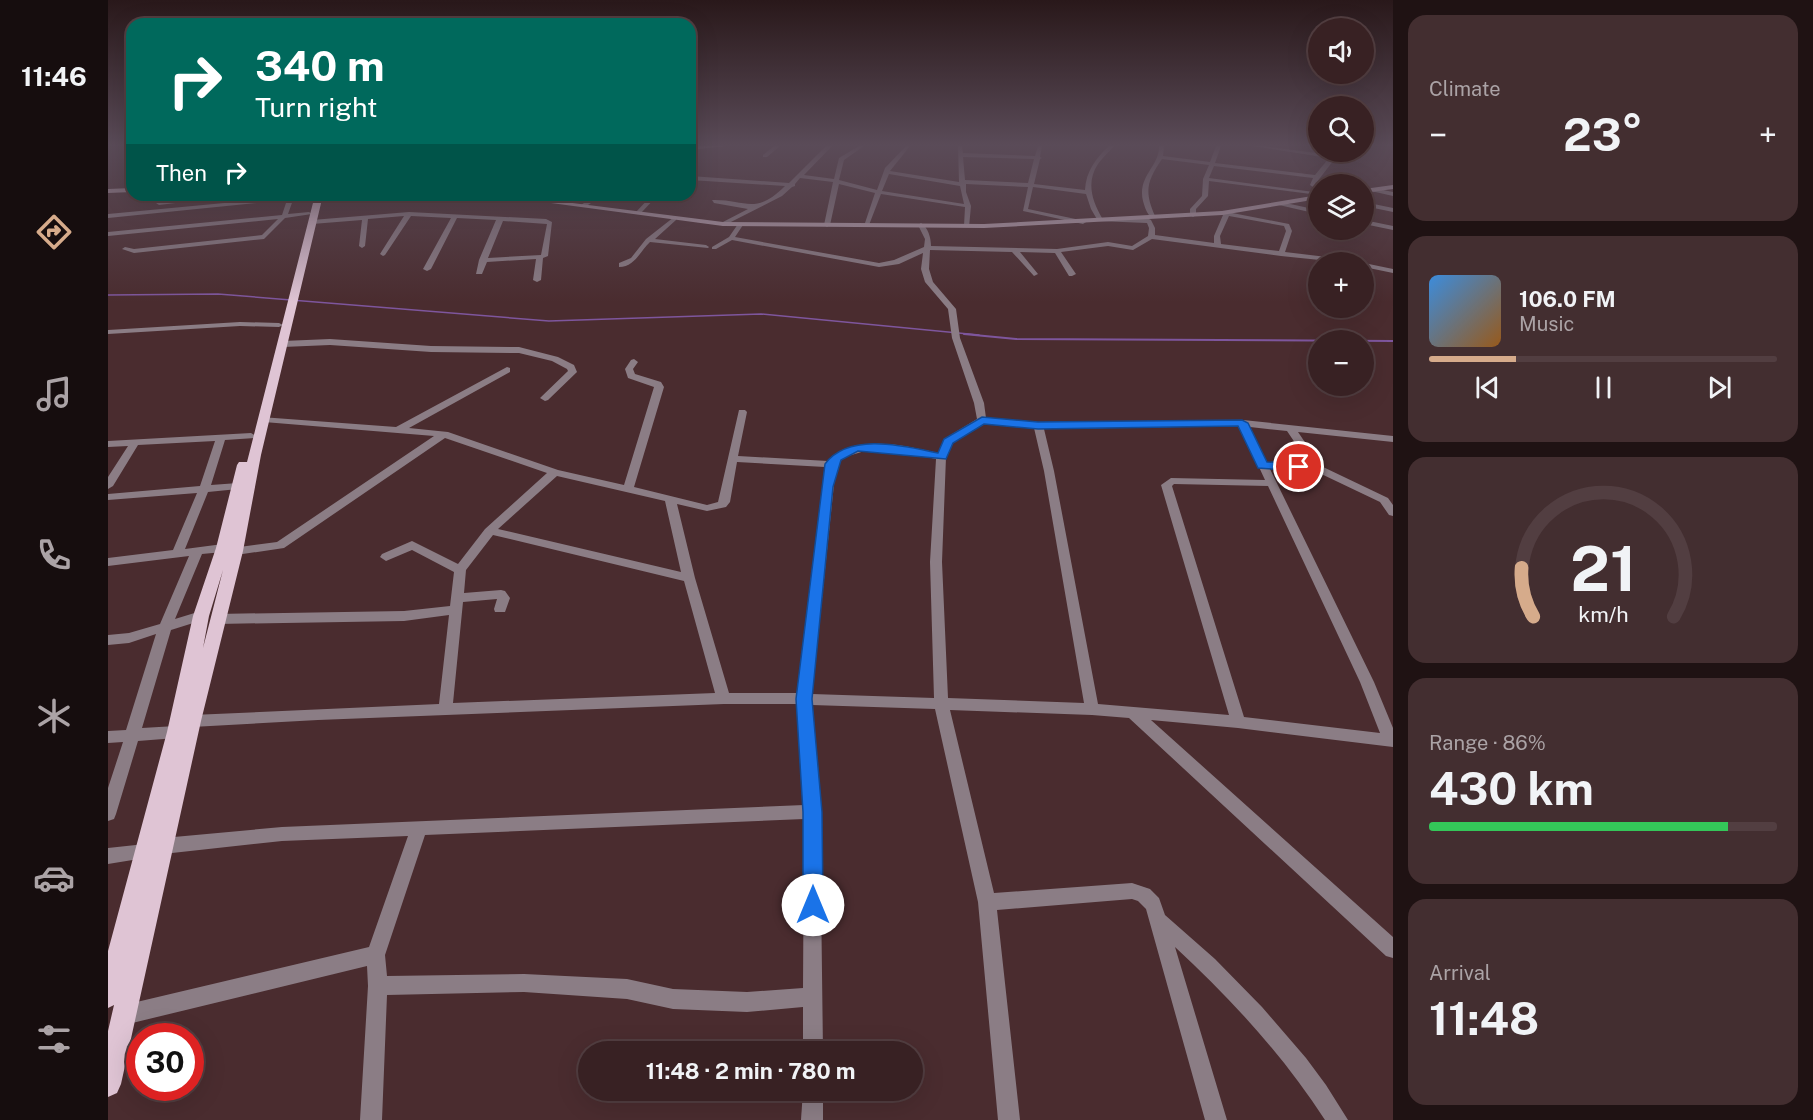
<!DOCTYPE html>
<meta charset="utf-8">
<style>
body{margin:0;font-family:"Public Sans",sans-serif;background:#432e30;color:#f1f3f6;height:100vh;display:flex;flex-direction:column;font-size:22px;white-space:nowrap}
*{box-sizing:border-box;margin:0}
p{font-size:20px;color:#aba3a6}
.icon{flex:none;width:33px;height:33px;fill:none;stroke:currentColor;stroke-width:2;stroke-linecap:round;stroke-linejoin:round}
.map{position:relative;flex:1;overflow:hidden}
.side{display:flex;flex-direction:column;gap:15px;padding:15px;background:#1f1213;width:420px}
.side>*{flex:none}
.top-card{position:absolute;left:18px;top:18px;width:570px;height:183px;border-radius:18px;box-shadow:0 6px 24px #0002,0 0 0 2px #523e41;background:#00695c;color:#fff;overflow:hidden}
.buttons{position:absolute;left:1200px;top:18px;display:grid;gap:12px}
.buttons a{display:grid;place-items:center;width:66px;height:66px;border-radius:50%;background:#382123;box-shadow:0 6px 24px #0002,0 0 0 2px #523e41;font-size:30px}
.speed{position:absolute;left:18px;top:1023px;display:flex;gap:12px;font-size:30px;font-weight:700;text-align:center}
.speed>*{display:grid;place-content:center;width:78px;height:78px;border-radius:50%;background:#382123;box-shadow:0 6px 24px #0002,0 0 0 2px #523e41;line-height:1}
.speed .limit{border:9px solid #d22;background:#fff;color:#111}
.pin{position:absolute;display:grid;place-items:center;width:51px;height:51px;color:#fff;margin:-26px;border:3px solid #fff;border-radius:50%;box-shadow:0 2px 6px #0007}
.me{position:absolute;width:66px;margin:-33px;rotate:0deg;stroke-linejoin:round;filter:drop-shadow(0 0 4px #0008)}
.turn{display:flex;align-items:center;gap:21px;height:126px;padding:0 30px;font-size:27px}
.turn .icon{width:78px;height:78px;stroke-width:2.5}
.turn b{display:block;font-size:42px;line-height:51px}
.then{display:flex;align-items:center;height:57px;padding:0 30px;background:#0003;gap:12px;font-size:22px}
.big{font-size:45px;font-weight:700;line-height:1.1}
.side .tile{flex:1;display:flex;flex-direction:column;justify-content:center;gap:9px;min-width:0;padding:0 21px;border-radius:18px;background:#432e30}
.side .dial{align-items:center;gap:0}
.dial svg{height:156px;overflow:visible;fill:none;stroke:#523e41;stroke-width:7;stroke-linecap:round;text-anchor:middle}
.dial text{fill:#f1f3f6;stroke:none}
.song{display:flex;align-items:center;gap:18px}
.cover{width:72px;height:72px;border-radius:9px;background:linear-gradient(135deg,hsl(210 70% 55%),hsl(30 70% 35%))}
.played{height:6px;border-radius:3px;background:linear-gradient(90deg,#d6ab8b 25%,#523e41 25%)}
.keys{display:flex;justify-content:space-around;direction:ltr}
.heat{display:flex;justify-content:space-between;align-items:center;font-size:33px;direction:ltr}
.charge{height:9px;border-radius:4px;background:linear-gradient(90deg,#34c759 86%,#523e41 0)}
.trip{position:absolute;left:470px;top:1041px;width:345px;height:60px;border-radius:30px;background:#382123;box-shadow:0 6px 24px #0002,0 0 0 2px #523e41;font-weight:700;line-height:60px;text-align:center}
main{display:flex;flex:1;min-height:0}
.menu{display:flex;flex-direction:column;width:108px;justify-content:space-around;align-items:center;background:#160d0e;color:#aba3a6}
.menu .icon{width:42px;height:42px}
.menu .active{color:#d6ab8b}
.menu b{font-size:27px;color:#f1f3f6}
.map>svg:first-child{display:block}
</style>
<main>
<nav class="menu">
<b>11:46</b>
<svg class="icon active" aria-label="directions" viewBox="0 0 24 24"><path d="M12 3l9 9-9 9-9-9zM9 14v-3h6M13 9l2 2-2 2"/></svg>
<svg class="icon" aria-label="music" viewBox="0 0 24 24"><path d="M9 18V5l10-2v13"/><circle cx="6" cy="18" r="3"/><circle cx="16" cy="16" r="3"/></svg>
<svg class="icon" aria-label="phone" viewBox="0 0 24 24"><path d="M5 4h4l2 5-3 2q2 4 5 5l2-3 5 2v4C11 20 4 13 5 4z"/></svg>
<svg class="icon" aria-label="climate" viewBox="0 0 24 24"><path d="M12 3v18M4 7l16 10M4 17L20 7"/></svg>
<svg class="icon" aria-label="car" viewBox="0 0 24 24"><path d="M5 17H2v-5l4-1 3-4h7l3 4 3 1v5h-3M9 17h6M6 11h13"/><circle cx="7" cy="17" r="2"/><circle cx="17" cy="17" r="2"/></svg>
<svg class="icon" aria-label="filters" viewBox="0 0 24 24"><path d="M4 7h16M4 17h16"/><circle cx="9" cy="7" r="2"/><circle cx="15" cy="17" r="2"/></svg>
</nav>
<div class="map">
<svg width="1285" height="1120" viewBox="0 0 1285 1120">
<rect width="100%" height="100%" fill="#4a2c2f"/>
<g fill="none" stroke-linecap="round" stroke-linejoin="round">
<polyline stroke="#7e569d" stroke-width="1.5" points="0,295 110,294 441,321 653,314 871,335"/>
<polyline stroke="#7e569d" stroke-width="2" points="856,334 908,339 1285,341"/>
<g fill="#8b7d85" fill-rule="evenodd">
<polygon points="666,146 672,146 659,157 655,157 655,155"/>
<path d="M718 146H724L696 175 726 179 731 158 751 146H756L736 160 731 180 769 190 777 168 798 146H802L782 171 851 182 850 146H854L855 153 927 156 930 146H934L932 157 934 158 932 159 926 184 977 190C978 171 988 158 1001 146H1006C1002 151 995 157 990 164 978 182 984 201 994 218L1041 219 1043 220 1047 228V235L1106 243V236L1115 215 1111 213 1114 211 1181 224 1184 231 1177 252 1244 260 1248 262H1231L1173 256 1044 239 1025 250 1000 246 953 252 968 274 964 276H961L947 253 912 252 930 274 926 276 904 252 822 250 821 269 825 282 848 309 852 338 876 403 878 418 930 423 1135 420 1285 436V442L1190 432 1213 466 1280 498 1285 505V516L1281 515 1272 502 1207 471 1162 469 1266 682 1285 728V747L1130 728 1043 720 1285 937V958L1278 956 1021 718 984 715 842 710 886 893 1024 883 1042 889 1051 898 1057 915 1107 959 1154 1007 1198 1058 1218 1085 1240 1120H1217C1175 1055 1123 999 1067 947L1119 1120H1097L1038 909 1030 901 1024 899 889 910 912 1120H890L870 902 827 709 704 705 712 812 715 1052H695V1007L639 1012 565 1009 519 999 416 992 279 995 274 1120H252L260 986 259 966 16 1025 9 1022 6 1015 9 1008 16 1005 261 947 300 836 174 841 55 854 49 851 47 846 49 841 55 838 174 827 696 805 689 704H616L210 720 84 727 79 725 77 721 79 717 84 715 331 704 341 615 296 621 109 624 104 622 103 619 104 616 109 614 296 611 342 606 346 572 304 550 278 561 272 557 274 554 304 541 350 564 377 529 439 473 337 438 176 548 128 555 124 554 122 551 124 548 169 542 326 436 156 422 151 419 153 417 288 427 399 367 402 368V372L301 428 340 432 450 470 516 485 546 387 520 378 517 369 523 360 526 359 530 362 525 369 527 374 553 382 556 387 526 487 599 505 610 502 631 410H637L639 412 630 456 720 461C751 434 793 445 830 453L836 439 869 419 866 403 844 338 840 309 817 282 813 269 815 253 791 264 771 267 624 240 608 249H604V247L621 237 630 224 635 225 627 237 771 263 786 260 816 247 817 239 810 225 813 223C820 227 823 238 823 246L949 249 1000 242 1024 246 1040 236 1041 228 1039 223 990 221 983 209 978 194 925 187 920 209 977 221 978 222 975 224 915 211 920 187 858 184V192L863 206 861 227 856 226 857 207 773 194 761 225 756 226 767 193 731 184 722 225 719 227 716 225 725 182 692 178 687 184V186L684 187 674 196 615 226 612 224 613 223 640 209 606 203 604 200C637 199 647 216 677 186L582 180V176L681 183ZM855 157 926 159 920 183 857 180ZM781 174 852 186 856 204 774 191ZM1121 216 1176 226 1178 231 1171 251 1113 244 1112 236ZM876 423 926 428 936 471 976 703 840 698 834 562 838 457 844 443ZM1132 426 1157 480 1063 478 1053 485 1121 715 990 704 946 471 936 429ZM1142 427 1179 431 1202 465 1159 463ZM760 450 790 451 828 459 822 562 826 698 704 694 728 465 737 457ZM629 462 717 467 690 693H621L587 578 569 504 599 511 618 507 622 502ZM449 476 557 501 573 572 390 529ZM1066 484 1160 486 1252 682 1272 733 1136 717 1064 486ZM385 535 576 581 607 693 345 703 355 602 389 599 386 609 387 612H397L402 598 397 591 393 590 356 593 358 570ZM696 819 695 988 639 992 565 989 519 979 416 974 279 976 277 955 317 835Z"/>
<path d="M1051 146H1056L1055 156 1102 162 1108 146H1113L1107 163 1207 175 1221 158 1144 146H1155L1224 155 1227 152H1232L1205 187 1202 185 1205 178 1106 166 1101 178 1206 192 1203 194 1101 181 1100 196 1088 209V215L1085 217 1082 215V209L1094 196 1095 179 1101 165 1054 159C1039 181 1036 191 1047 216L1044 218C1039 214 1037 208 1035 201 1029 176 1052 166 1051 146Z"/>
<polygon points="24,160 24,164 19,166 16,164"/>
<polygon points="1265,188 1285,192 1285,196 1263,191"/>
<polygon points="112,195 133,195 51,205 48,203"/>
<polygon points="181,195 208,195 206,198 185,200 180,214 201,212 204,214 177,218 156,239 26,253 14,249 17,247 26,249 154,235 170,219 0,236 0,232 174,215 179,200 0,218 0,214 180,197"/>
<polygon points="437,195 444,195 436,202 432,202 432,200"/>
<polygon points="488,195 495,195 477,207 473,207 473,205"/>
<polygon points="544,195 550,195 532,214 528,214 528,212"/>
<polygon points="1173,202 1210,210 1210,214 1171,205"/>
<polygon points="1256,202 1285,208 1285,212 1256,206"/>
<path d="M301 212 438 219 444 222 440 256 435 258 433 280 429 282 425 280 428 259 379 262 374 274H368L371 260 388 220 349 218 323 269 319 271 315 269 343 218 303 216 277 255 275 256 272 254 296 216 260 219 257 246 254 248 251 246 254 220 204 224 201 222 204 220ZM395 221 439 224 433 255 380 258Z"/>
<path d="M566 217 568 218V220L547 239 598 245 601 247 600 248 542 242C532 251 527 267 511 267V263L523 258 538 239Z"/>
<polygon points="1256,220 1285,226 1285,230 1256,224"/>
<polygon points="1256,263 1285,269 1285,273 1256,267"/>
<polygon points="132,322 171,323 175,325 171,327 132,326 0,334 0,330"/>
<polygon points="222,339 323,346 411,347 450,357 466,365 469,372 440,400 437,401 432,398 460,371 459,369 444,361 411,353 323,352 222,345 175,347 171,344 175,341"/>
<polygon points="143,433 148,436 147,438 117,440 103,485 130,483 135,486 130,489 100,492 77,549 115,544 121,548 115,552 94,554 67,619 93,611 98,613 99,616 98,619 63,630 34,728 68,726 73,728 75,732 73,736 68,738 30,741 8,814 6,819 0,821 0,788 15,742 0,743 0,731 18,730 48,634 21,643 0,645 0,635 21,633 52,624 81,556 0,566 0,558 65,550 89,493 0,500 0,494 92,486 107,441 30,445 5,486 0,489 0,477 20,446 0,447 0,441"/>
<polygon points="37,844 43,847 45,852 43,857 0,864 0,848"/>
<polygon points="695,1090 715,1090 715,1120 693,1120"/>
</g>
<g fill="#bba5b2" fill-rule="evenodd">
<polygon points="582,146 617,146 582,150"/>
<polygon points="1285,185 1285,189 1256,193 1256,189"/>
<polygon points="24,188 24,192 0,193 0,189"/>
<polygon points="384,195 401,195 615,222 876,224 1114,211 1210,195 1210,199 1114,215 876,228 615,226"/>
</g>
<path fill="#dfc4d4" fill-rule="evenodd" d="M207 195H215L153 455 135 551 93 721 13 1084 9 1093 0 1097V1031L6 1005 0 1008V951L59 732 85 616 108 548 129 465 131 462H139ZM115 570 95 648 101 616Z"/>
</g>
<linearGradient id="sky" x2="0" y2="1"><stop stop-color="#29181a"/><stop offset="0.48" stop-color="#5a4b58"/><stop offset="1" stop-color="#5a4b58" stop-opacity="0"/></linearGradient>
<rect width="1285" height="302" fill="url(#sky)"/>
<path fill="#1a73e8" stroke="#114b97" stroke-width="1.5" d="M874 417 930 422 1134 420 1140 423 1159 462 1191 463 1197 467 1191 471 1150 468 1130 426 930 429 876 424 845 443 838 459 750 451 733 460 725 487 704 699 714 812 715 905 712 912 705 914 698 912 695 905V812L688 699 717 464C741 432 796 446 830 453L836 439Z"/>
</svg>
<div class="buttons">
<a><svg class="icon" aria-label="sound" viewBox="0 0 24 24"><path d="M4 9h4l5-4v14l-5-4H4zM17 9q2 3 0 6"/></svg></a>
<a><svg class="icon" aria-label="search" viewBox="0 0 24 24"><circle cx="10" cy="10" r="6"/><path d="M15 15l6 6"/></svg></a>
<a><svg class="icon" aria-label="layers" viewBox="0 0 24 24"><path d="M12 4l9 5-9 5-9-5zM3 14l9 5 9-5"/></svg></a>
<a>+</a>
<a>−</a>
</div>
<div class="speed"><div class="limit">30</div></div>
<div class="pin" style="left:1191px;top:467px;background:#d93025"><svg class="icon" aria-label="arrive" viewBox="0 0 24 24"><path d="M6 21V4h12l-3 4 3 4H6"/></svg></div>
<svg class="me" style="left:705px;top:905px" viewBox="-20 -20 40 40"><circle r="19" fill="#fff"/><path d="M0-13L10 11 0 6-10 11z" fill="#1a73e8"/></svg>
<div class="trip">11:48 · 2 min · 780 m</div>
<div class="top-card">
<div class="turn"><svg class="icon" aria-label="right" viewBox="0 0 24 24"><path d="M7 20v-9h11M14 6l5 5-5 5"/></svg><div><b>340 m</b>Turn right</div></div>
<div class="then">Then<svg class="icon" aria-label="right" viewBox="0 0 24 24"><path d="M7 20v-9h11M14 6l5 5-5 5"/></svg></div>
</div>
</div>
<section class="side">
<div class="tile"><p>Climate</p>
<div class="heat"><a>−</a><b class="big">23°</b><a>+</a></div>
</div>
<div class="tile">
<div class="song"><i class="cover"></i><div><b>106.0 FM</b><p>Music</p></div></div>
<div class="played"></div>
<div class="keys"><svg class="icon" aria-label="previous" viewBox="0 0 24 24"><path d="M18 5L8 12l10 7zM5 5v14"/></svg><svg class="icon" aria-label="pause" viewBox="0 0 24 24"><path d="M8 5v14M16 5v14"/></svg><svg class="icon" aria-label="next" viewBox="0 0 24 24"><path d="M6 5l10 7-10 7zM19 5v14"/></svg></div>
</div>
<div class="tile dial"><svg viewBox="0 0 100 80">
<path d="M14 69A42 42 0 1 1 86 69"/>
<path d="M14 69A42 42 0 0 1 8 44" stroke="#d6ab8b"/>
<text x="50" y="56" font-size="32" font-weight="700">21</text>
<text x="50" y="72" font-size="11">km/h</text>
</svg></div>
<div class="tile"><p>Range · 86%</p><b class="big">430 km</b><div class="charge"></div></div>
<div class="tile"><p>Arrival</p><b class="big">11:48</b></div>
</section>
</main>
